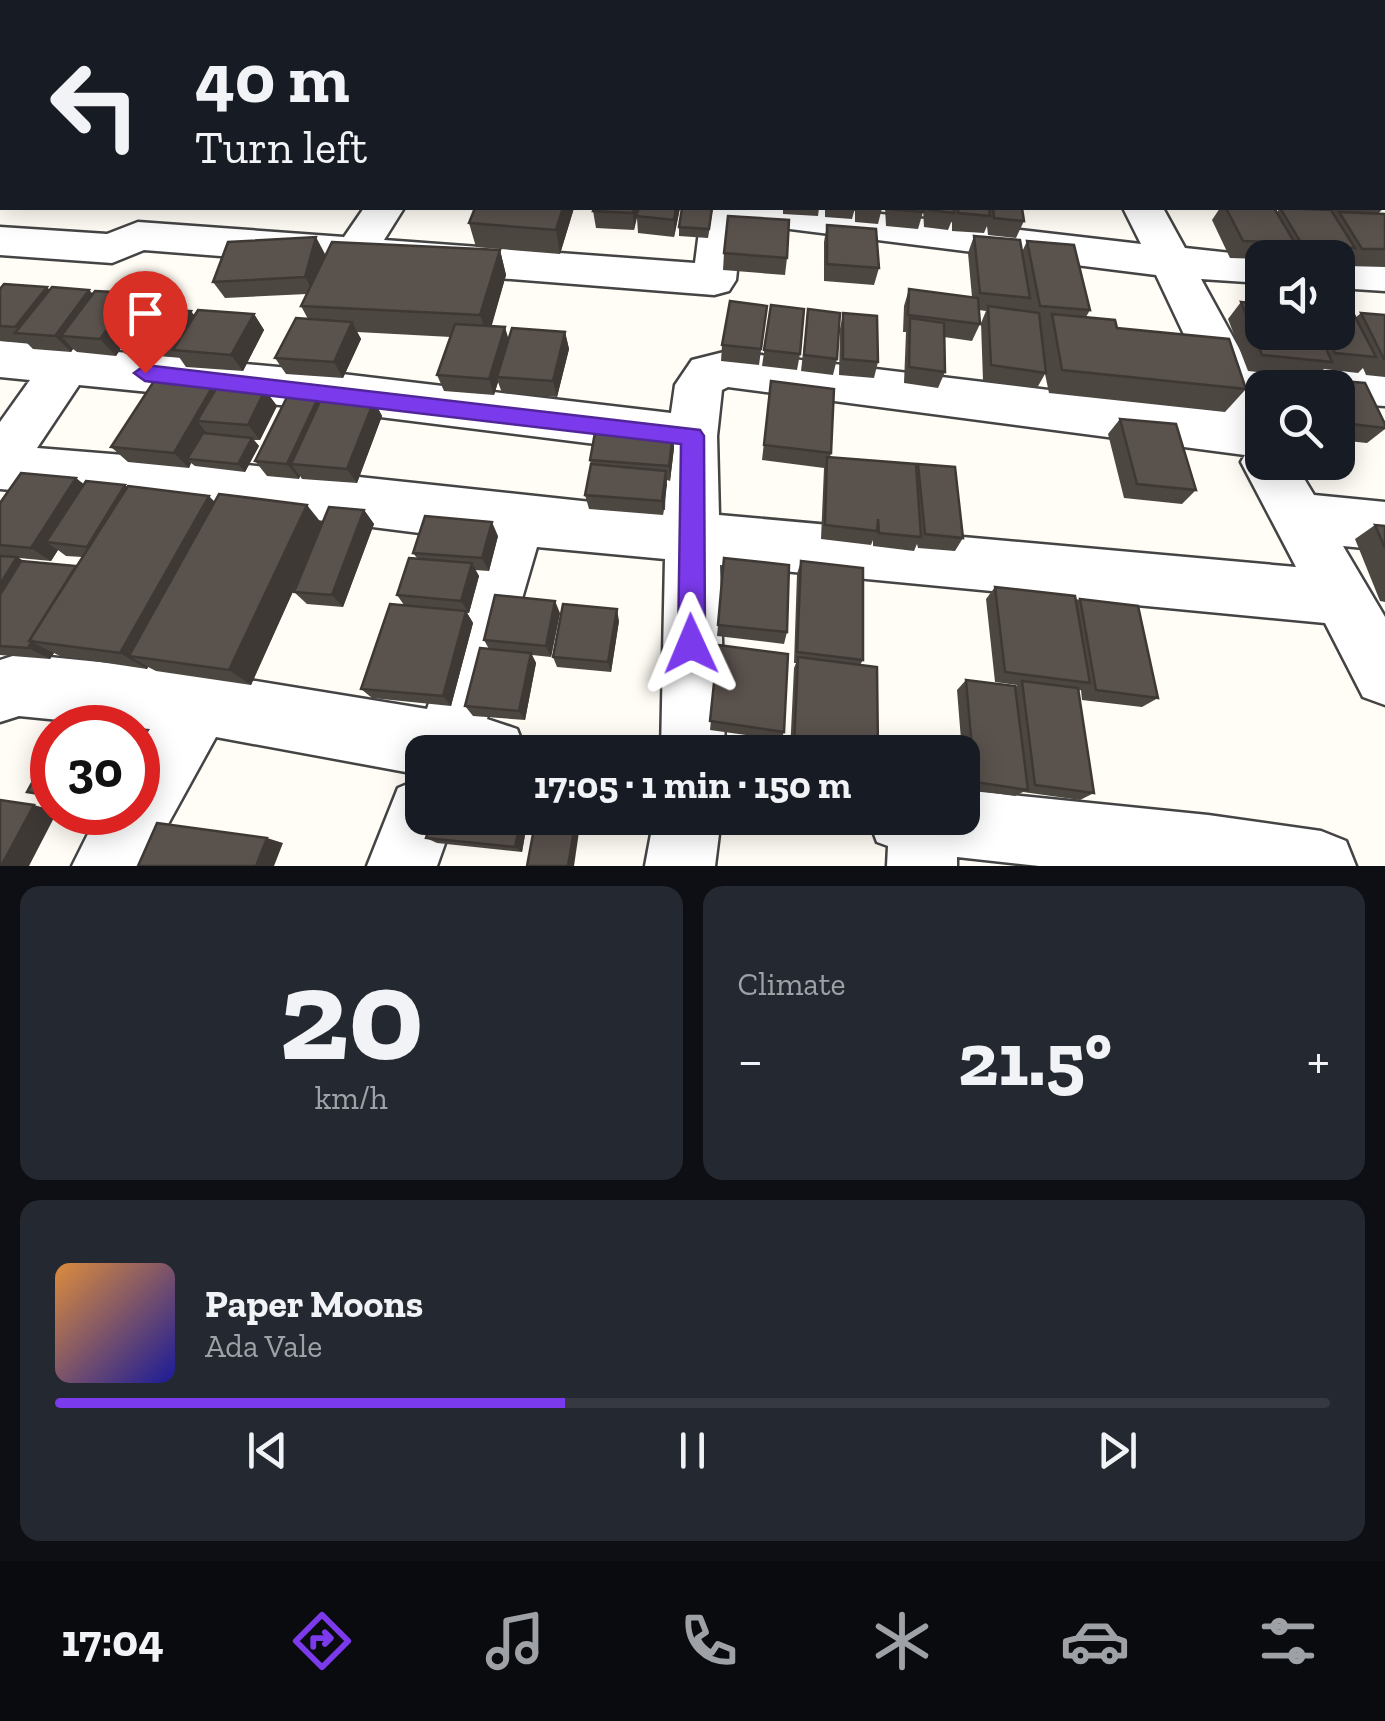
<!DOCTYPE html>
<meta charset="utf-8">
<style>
body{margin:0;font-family:"Zilla Slab",serif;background:#242831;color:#f1f3f6;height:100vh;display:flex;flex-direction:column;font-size:38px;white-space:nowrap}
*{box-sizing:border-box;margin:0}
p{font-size:32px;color:#9ea1a6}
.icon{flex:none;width:55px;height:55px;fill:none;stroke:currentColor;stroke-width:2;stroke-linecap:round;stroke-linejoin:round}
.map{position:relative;height:866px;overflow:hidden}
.panel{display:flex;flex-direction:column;gap:20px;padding:20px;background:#0d0f14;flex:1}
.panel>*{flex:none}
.banner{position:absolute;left:0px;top:0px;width:1385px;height:210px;box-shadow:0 5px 25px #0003;background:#171b24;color:#f1f3f6;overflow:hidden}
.tools{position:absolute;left:1245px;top:240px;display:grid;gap:20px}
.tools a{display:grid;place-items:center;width:110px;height:110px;border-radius:20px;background:#171b24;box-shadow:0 5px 25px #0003;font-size:50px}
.speed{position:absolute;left:30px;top:705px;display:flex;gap:20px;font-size:50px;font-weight:700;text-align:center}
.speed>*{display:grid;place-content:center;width:130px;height:130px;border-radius:50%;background:#171b24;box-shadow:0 5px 25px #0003;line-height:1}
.speed .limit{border:15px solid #d22;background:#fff;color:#111}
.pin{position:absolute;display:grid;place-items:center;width:85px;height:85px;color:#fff;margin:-102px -42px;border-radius:50% 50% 50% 0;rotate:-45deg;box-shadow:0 0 10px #0007}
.pin .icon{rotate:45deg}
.me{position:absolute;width:110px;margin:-55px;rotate:359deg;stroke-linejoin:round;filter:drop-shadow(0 0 8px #0008)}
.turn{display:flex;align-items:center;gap:35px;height:210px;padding:0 30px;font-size:45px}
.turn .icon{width:130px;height:130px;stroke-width:2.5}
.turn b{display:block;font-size:70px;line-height:85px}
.big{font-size:75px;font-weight:700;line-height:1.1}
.panel .tile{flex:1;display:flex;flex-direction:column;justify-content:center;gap:15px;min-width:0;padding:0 35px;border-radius:20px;background:#242831}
.panel .dial{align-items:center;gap:0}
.dial b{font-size:130px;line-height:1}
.song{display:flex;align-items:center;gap:30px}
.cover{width:120px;height:120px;border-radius:15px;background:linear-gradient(135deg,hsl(30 70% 55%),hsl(240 70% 35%))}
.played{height:10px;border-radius:5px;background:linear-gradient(90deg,#7c3aed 40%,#363941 40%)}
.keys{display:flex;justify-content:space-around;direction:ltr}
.heat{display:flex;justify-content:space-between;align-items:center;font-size:55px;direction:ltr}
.panel .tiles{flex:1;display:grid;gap:20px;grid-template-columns:1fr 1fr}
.tile:last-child{grid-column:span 2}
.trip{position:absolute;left:405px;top:735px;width:575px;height:100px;border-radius:20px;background:#171b24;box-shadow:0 5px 25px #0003;font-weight:700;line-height:100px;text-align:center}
.dock{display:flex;height:160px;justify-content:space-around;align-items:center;background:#090b0e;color:#9ea1a6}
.dock .icon{width:70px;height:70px}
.dock .selected{color:#7c3aed}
.dock b{font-size:45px;color:#f1f3f6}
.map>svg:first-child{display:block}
</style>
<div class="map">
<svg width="1385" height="866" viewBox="0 0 1385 866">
<rect width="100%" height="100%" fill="#fffdf5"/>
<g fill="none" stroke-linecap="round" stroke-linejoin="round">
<defs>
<g id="minor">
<polygon points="1016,0 1046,0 1047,2 1017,2"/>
<rect x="0" y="129" width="2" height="22"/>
<path d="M364 208H404L384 240 695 263 702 208H829L1141 244 1123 208H1163L1185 248 1277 258H1262V283L1201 279 1245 359 1385 368V406L1338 403V388H1262V401L1252 415 1262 419V462H1294L1314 495 1385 502V550L1343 546 1385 617V705L1363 697 1325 623 720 565 725 752H661L665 559 537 547 487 719 517 729 526 752H422V775L216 737 145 866H72L99 812H138V749L150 729 19 716 0 722V660L19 654 200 672 427 709 483 541 247 511 0 489V422L30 380 0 377V341L300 369 671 413 675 385 692 360 728 351 1220 411 1156 275 742 223 736 280 729 291 714 295 144 250 112 263 0 255V227L107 234 138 222 344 237ZM79 385 300 407 667 453 665 510 247 465 37 448ZM728 387 1245 455 1241 462 1296 567 719 515 717 436 722 390Z"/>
<polygon points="1338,258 1385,261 1385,291 1338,288"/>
<polygon points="422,778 422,818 454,818 437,866 367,866 398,788"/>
<polygon points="962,790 1208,815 1321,831 1346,841 1356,866 1039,866 957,857 957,866 887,866 888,846 877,842 868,818 962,818"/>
<polygon points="654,818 721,818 715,866 645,866"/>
</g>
</defs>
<use href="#minor" stroke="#444" stroke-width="5"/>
<use href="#minor" fill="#fff" fill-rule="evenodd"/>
</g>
<g fill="#4d4742" fill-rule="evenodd">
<polygon points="67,0 98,0 95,2 41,2 68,1"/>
<polygon points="163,0 191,0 188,2 164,2"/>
<polygon points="331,0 416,0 414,2 332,2"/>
<rect x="643" y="0" width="42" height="2"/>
<polygon points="687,0 714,0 713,2 687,2"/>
<rect x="717" y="0" width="20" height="2"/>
<polygon points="773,0 804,0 803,2 752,2 773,2"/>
<rect x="805" y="0" width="28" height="2"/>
<polygon points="2,32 2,76 0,76 0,33"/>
<polygon points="1382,200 1385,206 1379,213 1385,214 1385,267 1347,266 1344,261 1338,265 1338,258 1285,258 1284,255 1283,258 1262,258 1262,259 1230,258 1212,220 1220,208 1274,208 1277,212 1280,208 1328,210 1326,208 1382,208"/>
<polygon points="475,208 574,208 560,254 476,247 469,223"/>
<polygon points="639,208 680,208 674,237 638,233 637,218 634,230 596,228 593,211"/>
<polygon points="713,208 708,238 679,236 679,227"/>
<polygon points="783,208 819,208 818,216 783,214"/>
<polygon points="825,208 855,208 852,219 825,217"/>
<polygon points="855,208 882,208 878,224 855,222"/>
<polygon points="885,208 923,208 923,212 918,229 886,226"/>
<polygon points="923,208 1022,208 1024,221 1016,238 988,235 987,226 984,233 952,231 952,220 948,230 924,227"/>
<polygon points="827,225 879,268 874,285 824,281 824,242"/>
<polygon points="974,236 1022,252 1027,241 1090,310 1086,317 1117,328 1246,389 1225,412 1049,393 1045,374 1037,388 983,381 981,323 986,311 979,310 980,324 972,341 944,337 945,372 938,388 904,383 906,332 903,332 904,306 909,289 972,297 968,253"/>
<polygon points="500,250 506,275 491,326 508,339 565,332 569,349 557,397 502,393 498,382 494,395 444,391 437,375 451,337 357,332 361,339 343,378 286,374 275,358 308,319 301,306 307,294 225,298 213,282 325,254 324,259"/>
<polygon points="724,253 787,258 785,275 723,270"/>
<polygon points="0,289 89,290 93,294 145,308 195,315 254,314 264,330 243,371 186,367 179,357 125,354 121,348 116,356 77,352 73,349 71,352 33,349 26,342 0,341"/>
<polygon points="1241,302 1262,332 1338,332 1361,313 1385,315 1385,377 1366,375 1363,368 1358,373 1324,369 1316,378 1248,371 1228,319"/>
<polygon points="771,305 800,354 797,370 762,366"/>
<polygon points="767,306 759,365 721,361 722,345"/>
<polygon points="808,309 837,359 833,375 801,371"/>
<polygon points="843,313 878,362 874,378 839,375 840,329"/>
<polygon points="1331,380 1385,428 1385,429 1367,443 1338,440 1338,388 1323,388"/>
<polygon points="771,381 831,453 830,457 916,469 918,464 963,538 955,551 918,548 917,544 914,551 873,546 873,540 871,545 821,539 824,468 762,460"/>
<polygon points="213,386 215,389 265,390 277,406 260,440 254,440 259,446 245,472 195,466 191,463 189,468 128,462 111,447"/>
<polygon points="320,401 374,401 382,416 357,483 302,479 300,476 299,479 267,476 255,461"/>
<polygon points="1120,419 1196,490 1182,504 1124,498 1108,434"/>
<polygon points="673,433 674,448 670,481 667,480 663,515 589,509 585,495 591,465 590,460"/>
<path d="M84 484 127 487 215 502 322 524 364 510 374 524 343 607 307 604 294 592 307 560 251 685 156 671 148 667 147 669 60 656 54 653 50 659 0 655V503ZM58 550 66 556 82 557 76 567 24 562 19 558 51 561Z"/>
<polygon points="1375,525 1385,526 1385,602 1380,601 1355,539"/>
<polygon points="498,536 489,571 475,570 479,576 469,613 467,613 473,623 451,706 372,698 361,689 404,605 397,595 417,558 413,553"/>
<polygon points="724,558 787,632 784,644 717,636"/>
<polygon points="801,561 863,660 860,665 878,752 790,752 794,668 796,663 794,663 797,574"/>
<polygon points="995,587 1076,603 1080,599 1158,698 1142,707 1082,700 1081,690 1078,691 1094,793 1080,800 1023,792 1015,796 965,789 957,690 966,680 1015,687 1017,685 995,682 986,599"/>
<polygon points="560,613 551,657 532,655 536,663 525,720 473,716 465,706 489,649 484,640"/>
<polygon points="619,621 611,672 557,667 553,657"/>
<polygon points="718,645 784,732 781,740 710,730"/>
<polygon points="528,818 522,852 437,843 426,838"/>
</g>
<g fill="#3f3936">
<polygon points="401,0 416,0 414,2 401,2"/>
<polygon points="0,184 2,187 2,199 0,202"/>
<polygon points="563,208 574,208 560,254 556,230"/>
<polygon points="634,208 638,208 634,230 633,213"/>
<polygon points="676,208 680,208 674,237 674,220"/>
<polygon points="316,237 325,254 314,293 305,277"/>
<polygon points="500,250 506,275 488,339 480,315"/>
<polygon points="47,287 63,304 22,333 15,327"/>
<polygon points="89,290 104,307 61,336 73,349 71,352 55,336"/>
<polygon points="133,293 147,310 110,337 121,348 116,356 100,339"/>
<polygon points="191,311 204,328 180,351 172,342"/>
<polygon points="254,314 264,330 243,371 231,355"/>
<polygon points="352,322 361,339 343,378 334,362"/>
<polygon points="505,327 510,344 497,377 498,382 494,395 489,379"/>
<polygon points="565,332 569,349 557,397 553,381"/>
<polygon points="213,386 226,402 197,421 208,434 187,459 191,463 189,468 174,453"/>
<polygon points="265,390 277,406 260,440 248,425"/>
<polygon points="318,398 329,414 291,464 300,476 299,479 287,464"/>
<polygon points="374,401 382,416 357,483 347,469"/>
<polygon points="673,433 674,448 670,481 669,466"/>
<polygon points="252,438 259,446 245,472 238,464"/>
<polygon points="666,471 667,485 663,515 662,501"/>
<polygon points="76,478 94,492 46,542 58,550 51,561 31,548"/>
<polygon points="125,485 141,499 106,560 87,547"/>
<polygon points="209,496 229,516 129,656 148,667 147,669 120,653"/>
<polygon points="307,505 323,525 251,685 229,670"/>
<polygon points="364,510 374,524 343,607 332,595"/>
<polygon points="492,522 498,536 489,571 482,558"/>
<polygon points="17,557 38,570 0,632 0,584"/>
<polygon points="472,563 479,576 469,613 461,601"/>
<polygon points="555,601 560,613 551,657 546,646"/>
<polygon points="617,609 619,621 611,672 608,662"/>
<polygon points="466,611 473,623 451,706 443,696"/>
<polygon points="32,642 54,653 50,659 28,648"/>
<polygon points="531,653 536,663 525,720 519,711"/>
<polygon points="119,722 130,728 116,728"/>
<polygon points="34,805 52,810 52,812 57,812 29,866 1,866"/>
<polygon points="521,818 528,818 522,852 515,847"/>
<polygon points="576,818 581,818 574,866 568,866"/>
<polygon points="267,838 283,843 274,866 256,866"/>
</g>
<g fill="#5a524d" stroke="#3f3936" stroke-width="2.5">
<polygon points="44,0 46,0 81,2 41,2"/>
<polygon points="562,0 593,0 592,2 561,2"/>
<polygon points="838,0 870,0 870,2"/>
<rect x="877" y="0" width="24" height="2"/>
<polygon points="906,0 938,0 939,2 906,2"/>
<rect x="943" y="0" width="38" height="2"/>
<polygon points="985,0 1025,0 1025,2 986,2"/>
<polygon points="2,32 2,59 0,59 0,33"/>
<polygon points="2,149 2,164 0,163 0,151"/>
<polygon points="475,208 563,208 556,230 469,223"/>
<polygon points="594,208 634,208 633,213 593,211"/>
<polygon points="639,208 676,208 674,220 636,216"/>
<polygon points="682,208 712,208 709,229 679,227"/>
<polygon points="891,208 923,208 923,212 891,209"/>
<polygon points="929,208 954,208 954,213 929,210"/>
<polygon points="958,208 989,208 990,216 958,213"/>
<polygon points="993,208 1022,208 1024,221 994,218"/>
<polygon points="1226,208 1274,208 1295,243 1243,241"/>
<polygon points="1280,208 1331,210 1355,248 1303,246"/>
<polygon points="1339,212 1385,214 1385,249 1362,249"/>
<polygon points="728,216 789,220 787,258 724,253"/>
<polygon points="827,225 876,229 879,268 827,264"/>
<polygon points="974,236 1020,240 1030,298 980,293"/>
<polygon points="316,237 305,277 213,282 228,242"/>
<polygon points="1027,241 1074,245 1090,310 1040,306"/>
<polygon points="332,242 500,250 480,315 301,306"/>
<polygon points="4,284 47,287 15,327 0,326 0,289"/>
<polygon points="52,287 89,290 55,336 15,333"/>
<polygon points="909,289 978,298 980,324 908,315"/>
<polygon points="95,291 133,293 100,339 61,336"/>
<polygon points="730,301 767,306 761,349 722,345"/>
<polygon points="1241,302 1262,304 1262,332 1319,332 1332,362 1262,355"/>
<polygon points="771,305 804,309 800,354 764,350"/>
<polygon points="988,306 1039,313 1046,373 991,365"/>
<polygon points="131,307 191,311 172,342 110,337"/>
<polygon points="808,309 840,313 837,359 804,355"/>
<polygon points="198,310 254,314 231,355 173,350"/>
<polygon points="1338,311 1353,313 1376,357 1335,353 1325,332 1338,332"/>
<polygon points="843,313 877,316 878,362 843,359"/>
<polygon points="1361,313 1385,315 1385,359 1384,359"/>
<polygon points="1052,314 1115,320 1117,328 1229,339 1246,389 1062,370"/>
<polygon points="296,318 352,322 334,362 275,358"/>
<polygon points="910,318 944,323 945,372 909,367"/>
<polygon points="455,324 505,327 489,379 437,375"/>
<polygon points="512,328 565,332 553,381 497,377"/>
<polygon points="1331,380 1365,383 1385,424 1385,428 1351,424 1338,394 1338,388 1335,388"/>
<polygon points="154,381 213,386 174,453 111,447"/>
<polygon points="771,381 834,389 831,453 764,445"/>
<polygon points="217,387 265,390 248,425 197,421"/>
<polygon points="288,395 318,398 287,464 255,461"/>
<polygon points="322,397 374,401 347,469 291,464"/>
<polygon points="1120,419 1176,424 1196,490 1137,484"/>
<polygon points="596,427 673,433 669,466 590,460"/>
<polygon points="203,433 252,438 238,464 187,459"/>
<polygon points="827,457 916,464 921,537 879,533 878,519 877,531 825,525"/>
<polygon points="591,464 666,471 662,501 585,495"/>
<polygon points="918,464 955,467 963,538 925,534"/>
<polygon points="21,473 76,478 31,548 0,545 0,503"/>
<polygon points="86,481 125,485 87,547 46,542"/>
<polygon points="128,486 209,496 120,653 29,641"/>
<polygon points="219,494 307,505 229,670 129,656"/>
<polygon points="329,507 364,510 332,595 294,592"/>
<polygon points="425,516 492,522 482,558 413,553"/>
<polygon points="1375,525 1385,526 1385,548"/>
<polygon points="0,556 17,557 0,584"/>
<polygon points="409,558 472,563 461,601 397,595"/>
<polygon points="724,558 789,565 787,632 718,625"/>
<polygon points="21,561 76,566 29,641 32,641 28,648 0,646 0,595"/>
<polygon points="801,561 863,568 863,660 797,652"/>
<polygon points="995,587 1075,596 1090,683 1005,672"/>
<polygon points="495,595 555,601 546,646 484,640"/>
<polygon points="1080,599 1138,606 1158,698 1096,690"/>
<polygon points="390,604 466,611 443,696 361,689"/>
<polygon points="563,604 617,609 608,662 553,657"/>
<polygon points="718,645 788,654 784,732 710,721"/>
<polygon points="480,648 531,653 519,711 465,706"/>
<polygon points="798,657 877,667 878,752 839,752 794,746"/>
<polygon points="966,680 1015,686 1028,790 975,782"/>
<polygon points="1022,681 1078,688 1094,793 1035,785"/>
<polygon points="69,716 119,722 116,728 63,728"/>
<polygon points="52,746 52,796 27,792"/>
<polygon points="0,800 34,805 1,866 0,866"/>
<polygon points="432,818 521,818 515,847 426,838"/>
<polygon points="536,818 576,818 568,866 527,866"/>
<polygon points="157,823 267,838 256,866 138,866"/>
</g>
<polygon fill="#7c3aed" stroke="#51269a" stroke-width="2.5" points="145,365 700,430 704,436 705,644 701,653 691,657 682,653 678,644 681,444 145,381 134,373"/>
</svg>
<div class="tools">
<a><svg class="icon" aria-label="sound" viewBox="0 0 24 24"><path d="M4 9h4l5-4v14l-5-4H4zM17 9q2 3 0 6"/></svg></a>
<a><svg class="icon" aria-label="search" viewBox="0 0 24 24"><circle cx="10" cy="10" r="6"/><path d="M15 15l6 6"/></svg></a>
</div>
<div class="speed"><div class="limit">30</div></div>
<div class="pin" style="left:145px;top:373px;background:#d93025"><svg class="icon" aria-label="arrive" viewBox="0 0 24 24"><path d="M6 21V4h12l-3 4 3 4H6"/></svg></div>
<svg class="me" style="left:691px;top:644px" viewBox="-20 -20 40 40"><path d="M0-17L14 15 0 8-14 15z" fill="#7c3aed" stroke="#fff" stroke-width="4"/></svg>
<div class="trip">17:05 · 1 min · 150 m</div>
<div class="banner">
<div class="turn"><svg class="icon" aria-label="left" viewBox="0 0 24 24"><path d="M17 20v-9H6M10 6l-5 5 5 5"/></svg><div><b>40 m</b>Turn left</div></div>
</div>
</div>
<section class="panel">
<div class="tiles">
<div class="tile dial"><b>20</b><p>km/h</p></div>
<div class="tile"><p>Climate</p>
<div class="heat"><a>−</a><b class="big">21.5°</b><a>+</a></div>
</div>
<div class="tile">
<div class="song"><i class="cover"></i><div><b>Paper Moons</b><p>Ada Vale</p></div></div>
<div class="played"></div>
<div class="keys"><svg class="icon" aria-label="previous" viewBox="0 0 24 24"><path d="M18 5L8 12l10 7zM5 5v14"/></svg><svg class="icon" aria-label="pause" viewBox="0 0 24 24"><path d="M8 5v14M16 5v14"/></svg><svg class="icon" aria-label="next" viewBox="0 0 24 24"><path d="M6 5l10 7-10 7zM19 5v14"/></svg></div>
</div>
</div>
</section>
<nav class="dock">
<b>17:04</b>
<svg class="icon selected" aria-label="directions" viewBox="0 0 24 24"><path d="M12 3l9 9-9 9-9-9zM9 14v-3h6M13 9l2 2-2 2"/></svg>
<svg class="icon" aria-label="music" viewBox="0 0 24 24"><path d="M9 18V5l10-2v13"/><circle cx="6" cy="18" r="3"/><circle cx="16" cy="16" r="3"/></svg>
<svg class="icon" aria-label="phone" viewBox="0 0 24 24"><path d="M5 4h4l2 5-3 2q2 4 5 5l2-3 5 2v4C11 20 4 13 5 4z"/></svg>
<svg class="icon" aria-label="climate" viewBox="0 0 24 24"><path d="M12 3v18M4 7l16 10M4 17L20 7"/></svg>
<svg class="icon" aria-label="car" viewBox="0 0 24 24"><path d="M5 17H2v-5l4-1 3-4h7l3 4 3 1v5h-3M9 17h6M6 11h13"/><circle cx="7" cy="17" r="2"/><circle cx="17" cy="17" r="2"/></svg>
<svg class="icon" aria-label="filters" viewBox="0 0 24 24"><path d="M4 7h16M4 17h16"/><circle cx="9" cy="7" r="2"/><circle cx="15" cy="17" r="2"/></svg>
</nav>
